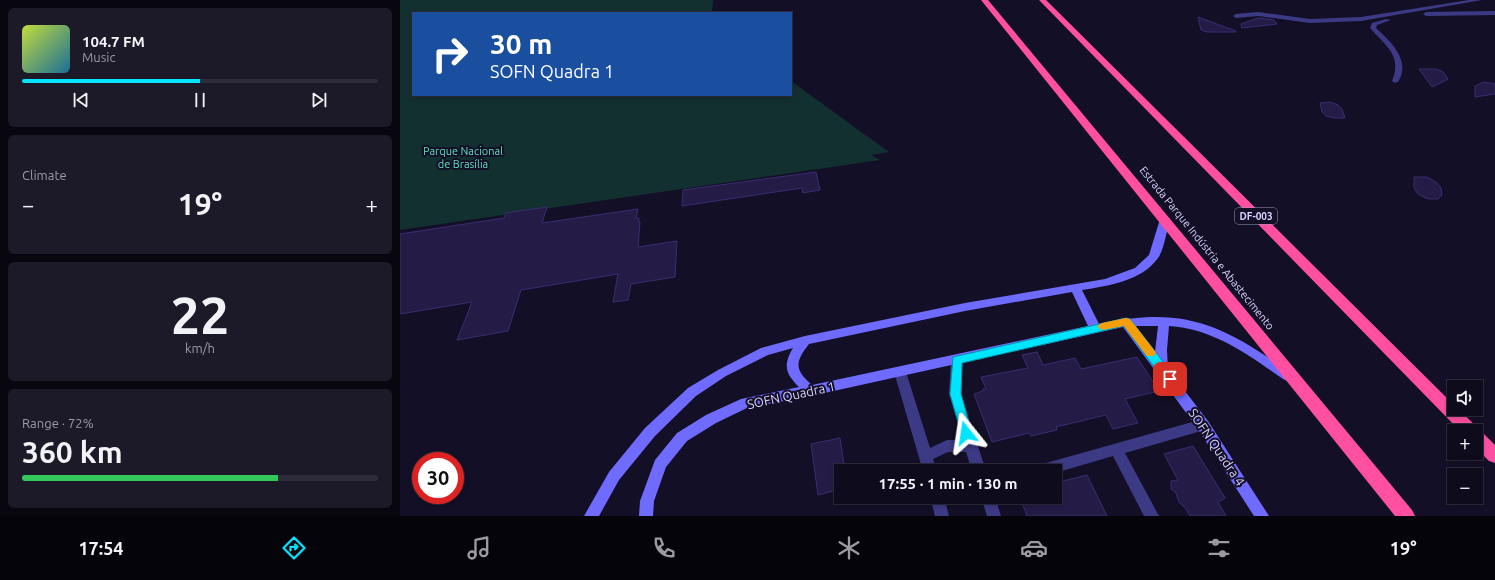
<!DOCTYPE html>
<meta charset="utf-8">
<style>
body{margin:0;font-family:Ubuntu,sans-serif;background:#1c1929;color:#f1f3f6;height:100vh;display:flex;flex-direction:column;font-size:15px;white-space:nowrap}
*{box-sizing:border-box;margin:0}
p{font-size:13px;color:#9b9ba3}
.icon{flex:none;width:22px;height:22px;fill:none;stroke:currentColor;stroke-width:2;stroke-linecap:round;stroke-linejoin:round}
.map{position:relative;flex:1;overflow:hidden}
.details{display:flex;flex-direction:column;gap:8px;padding:8px;background:#08060f;width:400px}
.details>*{flex:none}
.banner{position:absolute;left:12px;top:12px;width:380px;height:84px;border-radius:0px;box-shadow:0 2px 6px #0003,0 0 0 1px #2e2b3b;background:#1a4fa0;color:#fff;overflow:hidden}
.tools{position:absolute;left:1047px;top:380px;display:grid;gap:8px}
.tools a{display:grid;place-items:center;width:36px;height:36px;border-radius:0px;background:#0e0b1c;box-shadow:0 2px 6px #0003,0 0 0 1px #2e2b3b;font-size:20px}
.speed{position:absolute;left:12px;top:452px;display:flex;gap:8px;font-size:20px;font-weight:700;text-align:center}
.speed>*{display:grid;place-content:center;width:52px;height:52px;border-radius:50%;background:#0e0b1c;box-shadow:0 2px 6px #0003,0 0 0 1px #2e2b3b;line-height:1}
.speed .limit{border:6px solid #d22;background:#fff;color:#111}
.pin{position:absolute;display:grid;place-items:center;width:34px;height:34px;color:#fff;margin:-17px;border-radius:8px;box-shadow:0 2px 6px #0006}
.me{position:absolute;width:44px;margin:-22px;rotate:345deg;stroke-linejoin:round;filter:drop-shadow(0 0 3px #0008)}
.turn{display:flex;align-items:center;gap:14px;height:84px;padding:0 12px;font-size:18px}
.turn .icon{width:52px;height:52px;stroke-width:2.5}
.turn b{display:block;font-size:28px;line-height:34px}
.big{font-size:30px;font-weight:700;line-height:1.1}
.details .tile{flex:1;display:flex;flex-direction:column;justify-content:center;gap:6px;min-width:0;padding:0 14px;border-radius:6px;background:#1c1929}
.details .dial{align-items:center;gap:0}
.dial b{font-size:52px;line-height:1}
.song{display:flex;align-items:center;gap:12px}
.cover{width:48px;height:48px;border-radius:6px;background:linear-gradient(135deg,hsl(70 70% 55%),hsl(200 70% 35%))}
.played{height:4px;border-radius:2px;background:linear-gradient(90deg,#00e5ff 50%,#2e2b3b 50%)}
.keys{display:flex;justify-content:space-around;direction:ltr}
.heat{display:flex;justify-content:space-between;align-items:center;font-size:22px;direction:ltr}
.charge{height:6px;border-radius:3px;background:linear-gradient(90deg,#34c759 72%,#2e2b3b 0)}
.trip{position:absolute;left:434px;top:464px;width:228px;height:40px;border-radius:0px;background:#0e0b1c;box-shadow:0 2px 6px #0003,0 0 0 1px #2e2b3b;font-weight:700;line-height:40px;text-align:center}
.tab-bar{display:flex;height:64px;justify-content:space-around;align-items:center;background:#06040b;color:#9b9ba3}
.tab-bar .icon{width:28px;height:28px}
.tab-bar .current{color:#00e5ff}
.tab-bar b{font-size:18px;color:#f1f3f6}
main{display:flex;flex:1;min-height:0}
.map>svg:first-child{display:block}
</style>
<main>
<section class="details">
<div class="tile">
<div class="song"><i class="cover"></i><div><b>104.7 FM</b><p>Music</p></div></div>
<div class="played"></div>
<div class="keys"><svg class="icon" aria-label="previous" viewBox="0 0 24 24"><path d="M18 5L8 12l10 7zM5 5v14"/></svg><svg class="icon" aria-label="pause" viewBox="0 0 24 24"><path d="M8 5v14M16 5v14"/></svg><svg class="icon" aria-label="next" viewBox="0 0 24 24"><path d="M6 5l10 7-10 7zM19 5v14"/></svg></div>
</div>
<div class="tile"><p>Climate</p>
<div class="heat"><a>−</a><b class="big">19°</b><a>+</a></div>
</div>
<div class="tile dial"><b>22</b><p>km/h</p></div>
<div class="tile"><p>Range · 72%</p><b class="big">360 km</b><div class="charge"></div></div>
</section>
<div class="map">
<svg width="1095" height="516" viewBox="0 0 1095 516">
<rect width="100%" height="100%" fill="#130f26"/>
<polygon fill="#12302f" points="0,0 313,0 312,13 13,13 13,95 391,95 391,81 489,152 471,155 480,160 0,230"/>
<g fill="#241b47" stroke="#3b2d73">
<polygon points="798,17 836,31 836,32 807,32 801,30"/>
<polygon points="858,18 874,20 877,24 842,28 841,24"/>
<polygon points="1019,69 1036,69 1043,72 1048,79 1032,87"/>
<polygon points="1084,82 1095,84 1095,94 1075,97 1075,86"/>
<polygon points="930,102 938,105 942,109 945,118 934,118 926,116 922,112 920,103"/>
<polygon points="416,172 420,190 403,193 402,188 282,206 283,190"/>
<polygon points="1014,177 1027,177 1036,182 1041,188 1042,195 1038,199 1028,199 1018,194 1014,188"/>
<polygon points="147,207 142,223 238,209 236,218 239,218 239,223 240,222 238,247 277,241 275,277 231,284 228,300 213,302 218,274 121,290 108,331 57,340 72,302 0,314 0,234 104,218 106,213"/>
<polygon points="637,352 643,365 675,358 681,369 737,357 759,391 725,399 738,423 713,429 706,415 656,427 657,430 631,436 629,433 592,442 574,394 583,391 583,389 586,389 581,377 628,368 622,355"/>
<polygon points="440,438 445,471 441,471 441,489 418,495 411,444"/>
<polygon points="793,446 825,498 818,502 826,516 790,516 786,509 779,502 776,493 771,489 771,481 778,480 764,454"/>
<polygon points="687,475 707,516 627,516 620,497 655,497 655,483"/>
</g>
<g fill="none" stroke-linecap="round" stroke-linejoin="round">
<g fill="#3d3a85" fill-rule="evenodd">
<polygon points="1069,0 1082,0 961,21 910,23 858,16 836,18 833,16 836,14 858,12 910,19 961,17"/>
<polygon points="1095,11 1095,15 1026,16 1023,14 1026,12"/>
<path d="M986 19 991 20 977 25 976 28C988 39 1008 57 1001 76 999 80 999 82 995 83L992 81C1003 56 985 45 970 28L972 23Z"/>
<polygon points="557,355 561,357 563,360 561,394 586,471 572,471 566,452 548,452 533,459 537,471 523,471 494,372 496,369 500,367 504,369 506,372 530,448 547,440 563,440 549,394 551,360 553,357"/>
<polygon points="803,419 808,421 809,425 808,429 725,453 759,516 744,516 713,456 655,473 655,471 632,471 634,467 639,465"/>
<polygon points="530,497 544,497 549,516 535,516"/>
<polygon points="581,497 595,497 601,516 587,516"/>
</g>
<path fill="#6f6bff" fill-rule="evenodd" d="M765 216 770 219C767 229 764 250 758 258 742 281 707 286 682 290L699 324C784 305 823 325 891 373L893 376 891 379 887 381 883 379C847 354 814 329 769 326L767 350 768 369 808 421 869 516H854L798 429 723 327 411 396 347 408 316 423 287 441 266 467 254 501 253 516H239L240 501 255 460 277 433 306 415 341 399 399 387C385 373 383 365 393 348L368 355 326 376 296 396 255 436 219 480 199 516H184L209 472 245 428 288 388 318 370 361 348 405 336 565 303 705 279 735 268 749 255 760 219ZM672 292 688 326 412 385C394 369 395 362 409 344L565 311ZM735 326H758L755 352Z"/>
<g fill="#ff4fa3" fill-rule="evenodd">
<polygon points="581,0 588,0 1012,510 1015,516 995,516"/>
<polygon points="639,0 646,0 1054,405 1054,409 1058,409 1076,426 1078,431 1082,432 1095,445 1095,463 1089,461 1076,448 1076,431 1060,431"/>
</g>
</g>
<polygon fill="#00e5ff" stroke="#0095a6" points="726,318 730,319 774,376 776,379 774,383 766,383 724,326 562,363 561,394 572,433 570,436 566,438 562,436 550,394 553,357"/>
<polygon fill="#f59e0b" points="726,318 730,319 754,350 756,353 754,356 747,356 724,326 702,330 697,326 702,323"/>
<g text-anchor="middle" dominant-baseline="central" stroke-width="4" stroke-linejoin="round" paint-order="stroke">
<rect fill="#130f26" stroke="#9e99be" stroke-width="1" x="835" y="208" width="42" height="16" rx="3"/>
<g font-size="10" font-weight="bold" fill="#d9d4ff">
<text x="856" y="216">DF-003</text>
</g>
<g font-size="11" fill="#5fe0c0" stroke="#130f26">
<text x="63" y="151">Parque Nacional<tspan x="63" dy="13">de Brasília</tspan></text>
</g>
<g font-size="11" fill="#d9d4ff" stroke="#130f26">
<text transform="translate(807 248) rotate(51)">Estrada Parque Indústria e Abastecimento</text>
</g>
<g font-size="13" fill="#d9d4ff" stroke="#130f26">
<text transform="translate(391 395) rotate(-12)">SOFN Quadra 1</text>
<text transform="translate(817 447) rotate(56)">SOFN Quadra 4</text>
</g>
</g>
</svg>
<div class="tools">
<a><svg class="icon" aria-label="sound" viewBox="0 0 24 24"><path d="M4 9h4l5-4v14l-5-4H4zM17 9q2 3 0 6"/></svg></a>
<a>+</a>
<a>−</a>
</div>
<div class="speed"><div class="limit">30</div></div>
<div class="pin" style="left:770px;top:379px;background:#d93025"><svg class="icon" aria-label="arrive" viewBox="0 0 24 24"><path d="M6 21V4h12l-3 4 3 4H6"/></svg></div>
<svg class="me" style="left:566px;top:433px" viewBox="-20 -20 40 40"><path d="M0-17L14 15 0 8-14 15z" fill="#00e5ff" stroke="#fff" stroke-width="4"/></svg>
<div class="trip">17:55 · 1 min · 130 m</div>
<div class="banner">
<div class="turn"><svg class="icon" aria-label="right" viewBox="0 0 24 24"><path d="M7 20v-9h11M14 6l5 5-5 5"/></svg><div><b>30 m</b>SOFN Quadra 1</div></div>
</div>
</div>
</main>
<nav class="tab-bar">
<b>17:54</b>
<svg class="icon current" aria-label="directions" viewBox="0 0 24 24"><path d="M12 3l9 9-9 9-9-9zM9 14v-3h6M13 9l2 2-2 2"/></svg>
<svg class="icon" aria-label="music" viewBox="0 0 24 24"><path d="M9 18V5l10-2v13"/><circle cx="6" cy="18" r="3"/><circle cx="16" cy="16" r="3"/></svg>
<svg class="icon" aria-label="phone" viewBox="0 0 24 24"><path d="M5 4h4l2 5-3 2q2 4 5 5l2-3 5 2v4C11 20 4 13 5 4z"/></svg>
<svg class="icon" aria-label="climate" viewBox="0 0 24 24"><path d="M12 3v18M4 7l16 10M4 17L20 7"/></svg>
<svg class="icon" aria-label="car" viewBox="0 0 24 24"><path d="M5 17H2v-5l4-1 3-4h7l3 4 3 1v5h-3M9 17h6M6 11h13"/><circle cx="7" cy="17" r="2"/><circle cx="17" cy="17" r="2"/></svg>
<svg class="icon" aria-label="filters" viewBox="0 0 24 24"><path d="M4 7h16M4 17h16"/><circle cx="9" cy="7" r="2"/><circle cx="15" cy="17" r="2"/></svg>
<b>19°</b>
</nav>
